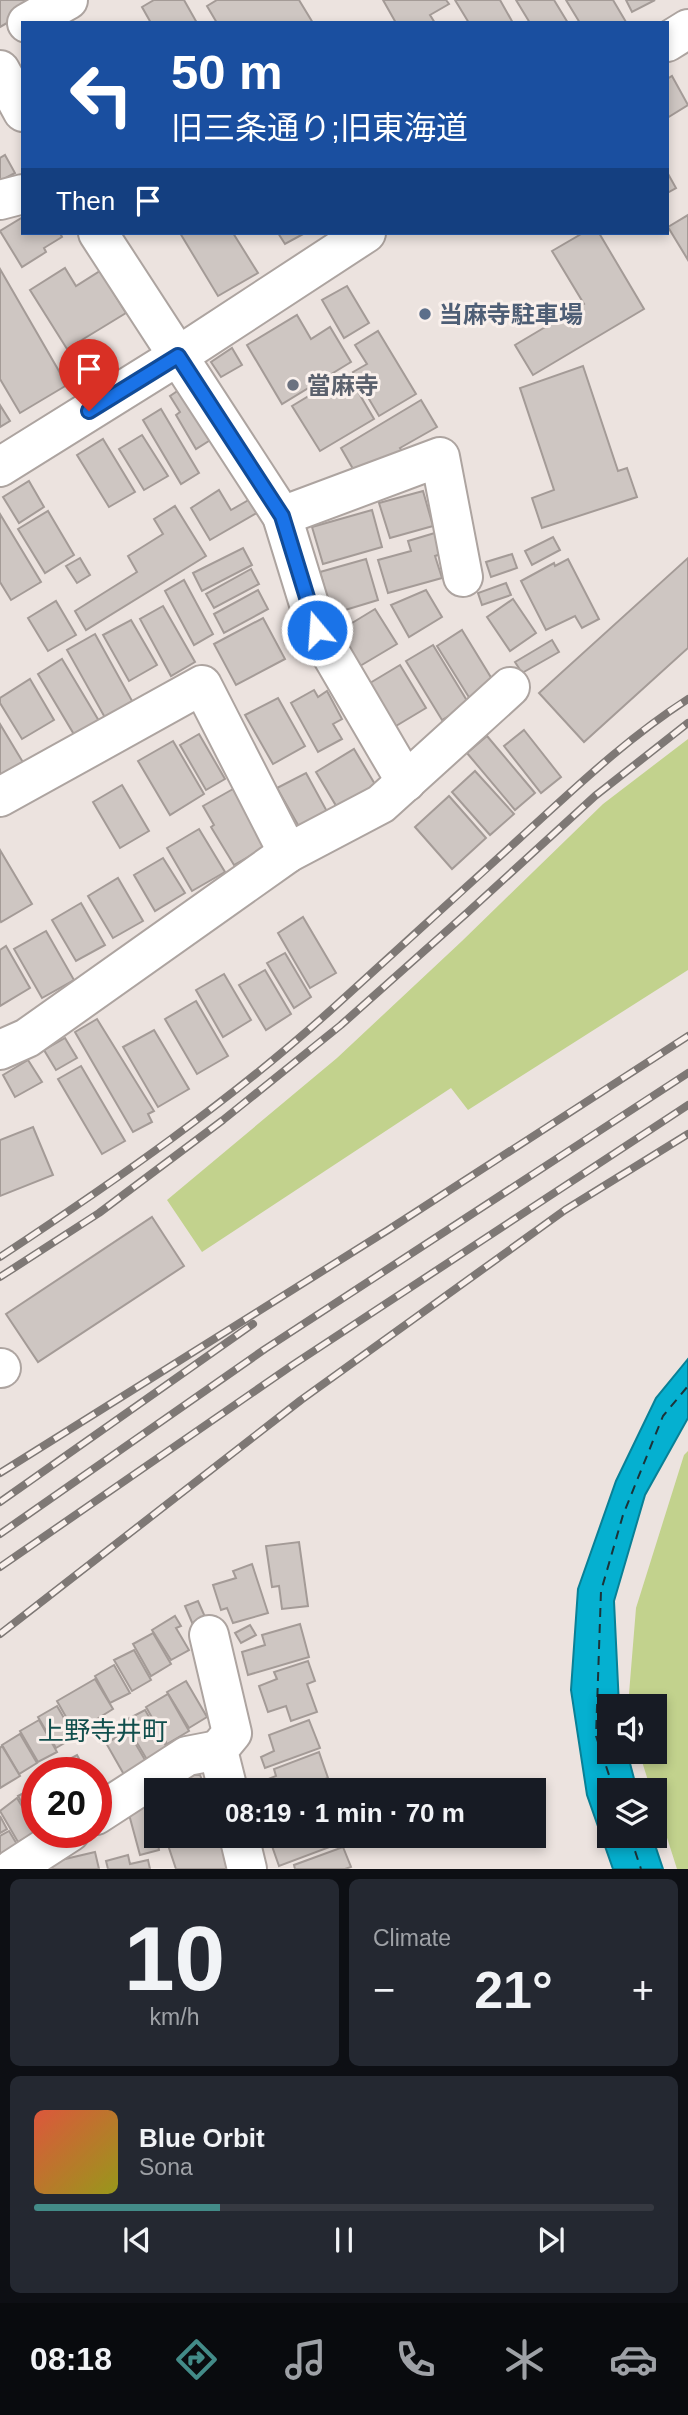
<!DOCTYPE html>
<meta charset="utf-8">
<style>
body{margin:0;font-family:Arial,"Noto Sans JP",sans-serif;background:#242831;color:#f1f3f6;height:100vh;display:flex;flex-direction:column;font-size:26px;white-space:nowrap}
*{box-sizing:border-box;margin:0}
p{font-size:23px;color:#9ea1a6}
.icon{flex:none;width:38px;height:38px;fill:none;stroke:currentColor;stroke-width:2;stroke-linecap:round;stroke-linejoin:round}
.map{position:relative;height:1869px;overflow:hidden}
.side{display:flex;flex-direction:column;gap:10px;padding:10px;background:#0d0f14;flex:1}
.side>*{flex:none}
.top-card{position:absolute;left:21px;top:21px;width:648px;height:214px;border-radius:0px;box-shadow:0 4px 10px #0003;background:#1a4fa0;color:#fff;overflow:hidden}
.fabs{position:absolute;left:597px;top:1694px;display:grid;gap:14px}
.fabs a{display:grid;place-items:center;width:70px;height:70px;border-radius:0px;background:#171b24;box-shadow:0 4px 10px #0003;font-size:35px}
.speed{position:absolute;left:21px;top:1757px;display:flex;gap:14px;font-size:35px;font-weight:700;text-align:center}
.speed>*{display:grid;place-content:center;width:91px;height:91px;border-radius:50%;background:#171b24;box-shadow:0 4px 10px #0003;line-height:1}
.speed .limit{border:10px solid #d22;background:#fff;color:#111}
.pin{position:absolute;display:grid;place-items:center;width:60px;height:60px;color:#fff;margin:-72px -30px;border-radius:50% 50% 50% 0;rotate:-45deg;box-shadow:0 0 7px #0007}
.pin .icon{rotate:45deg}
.me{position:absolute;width:77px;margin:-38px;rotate:342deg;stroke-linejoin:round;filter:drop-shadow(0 0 5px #0008)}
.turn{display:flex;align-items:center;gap:24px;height:147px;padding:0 35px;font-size:32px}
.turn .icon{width:91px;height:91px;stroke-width:2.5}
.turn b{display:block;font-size:49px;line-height:60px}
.then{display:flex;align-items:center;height:66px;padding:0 35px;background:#0003;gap:14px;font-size:26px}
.big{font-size:52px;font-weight:700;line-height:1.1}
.side .tile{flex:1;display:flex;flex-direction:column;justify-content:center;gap:10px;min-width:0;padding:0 24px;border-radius:10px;background:#242831}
.side .dial{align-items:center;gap:0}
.dial b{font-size:91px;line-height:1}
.song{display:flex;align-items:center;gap:21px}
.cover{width:84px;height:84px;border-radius:10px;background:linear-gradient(135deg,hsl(10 70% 55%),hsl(60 70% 35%))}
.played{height:7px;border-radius:4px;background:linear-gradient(90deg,#438b88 30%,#363941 30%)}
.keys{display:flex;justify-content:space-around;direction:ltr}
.heat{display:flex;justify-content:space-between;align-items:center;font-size:38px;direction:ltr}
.side .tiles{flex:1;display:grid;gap:10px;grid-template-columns:1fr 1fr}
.tile:last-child{grid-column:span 2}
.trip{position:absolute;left:144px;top:1778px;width:402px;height:70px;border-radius:0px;background:#171b24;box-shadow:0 4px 10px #0003;font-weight:700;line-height:70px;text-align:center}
.tab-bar{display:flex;height:112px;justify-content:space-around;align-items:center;background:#090b0e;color:#9ea1a6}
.tab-bar .icon{width:49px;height:49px}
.tab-bar .on{color:#438b88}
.tab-bar b{font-size:32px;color:#f1f3f6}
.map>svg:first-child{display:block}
</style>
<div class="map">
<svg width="688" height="1869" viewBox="0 0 688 1869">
<rect width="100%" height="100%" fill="#ece3df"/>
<g fill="#c2d28d">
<polygon points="688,739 688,970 468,1110 451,1088 202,1252 167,1200 337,1058 462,941 603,804"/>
<polygon points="688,1451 688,1869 677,1869 655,1800 654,1790 651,1790 639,1752 654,1752 654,1706 628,1706 636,1608 684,1455"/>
</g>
<polygon fill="#05b0d0" stroke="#098096" stroke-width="2" points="688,1359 688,1418 645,1495 614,1601 619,1706 609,1706 609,1752 627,1752 637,1790 609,1790 609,1836 652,1836 663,1869 613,1869 587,1795 571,1690 578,1589 616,1481 656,1398"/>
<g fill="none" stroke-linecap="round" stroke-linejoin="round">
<g stroke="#1c3339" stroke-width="2" stroke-dasharray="9 7" stroke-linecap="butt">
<polyline points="614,1790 596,1736 601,1591 623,1515 663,1416 688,1386"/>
<polyline points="630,1836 641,1869"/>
</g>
</g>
<g fill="#cec6c2" stroke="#a49b97" stroke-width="2">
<polygon points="0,0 47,0 0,27"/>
<polygon points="154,0 184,0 197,23 151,23 142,7"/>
<polygon points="217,0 299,0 313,23 217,23 207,6"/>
<polygon points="383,0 446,0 449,4 430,15 435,23 396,23"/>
<polygon points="455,0 500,0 513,23 469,23"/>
<polygon points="516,0 554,0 568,23 530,23"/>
<polygon points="566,0 613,0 626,22 580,23"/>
<polygon points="626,0 655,0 632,12"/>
<polygon points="672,76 688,105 667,118 667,79"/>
<polygon points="5,155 15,173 0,181 0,158"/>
<polygon points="667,172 676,188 667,193"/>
<polygon points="688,215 688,260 668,227"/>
<polygon points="23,217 23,233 60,233 62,237 44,248 46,252 22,267 0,231"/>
<polygon points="180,233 233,233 258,273 218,296"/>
<polygon points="278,233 305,233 285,244"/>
<polygon points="583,233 599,233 644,309 533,375 515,345 584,304 552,251"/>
<polygon points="65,268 76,286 100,271 126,313 67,349 30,290"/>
<polygon points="0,269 67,385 20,413 0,379"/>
<polygon points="347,286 369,323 344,338 322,300"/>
<polygon points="297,315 311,339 330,327 351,362 282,404 247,345"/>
<polygon points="378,331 416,394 379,416 353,372 367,364 355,345"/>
<polygon points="232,348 242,365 221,377 211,362"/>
<polygon points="583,366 618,471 627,468 637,497 542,528 532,498 554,490 520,388"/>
<polygon points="347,373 374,419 320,451 292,406"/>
<polygon points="182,388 212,439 196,449 176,415 180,412 170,396"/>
<polygon points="421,400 437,427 400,448 404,454 360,481 341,448"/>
<polygon points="0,405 10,421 0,427"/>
<polygon points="161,409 199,473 181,484 143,420"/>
<polygon points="142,435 168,476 144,490 119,449"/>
<polygon points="103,439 135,492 109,507 77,455"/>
<polygon points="29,481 44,507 19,523 3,497"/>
<polygon points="219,490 231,510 252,498 260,511 210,540 191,508"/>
<polygon points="423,491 433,526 390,538 379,503"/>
<polygon points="175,506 206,556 86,630 75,611 137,572 128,556 163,534 154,519"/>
<polygon points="372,510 382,547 323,564 312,527"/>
<polygon points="48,511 74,555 45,573 18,529"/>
<polygon points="0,514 41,582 11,600 0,582"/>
<polygon points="438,532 444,553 435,556 442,578 388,593 378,560 411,551 408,541"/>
<polygon points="553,537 560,550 532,565 525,551"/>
<polygon points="243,548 252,565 202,591 193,573"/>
<polygon points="512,554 517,568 491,577 486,562"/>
<polygon points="80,558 90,575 77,583 66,566"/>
<polygon points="688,558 688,648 584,742 539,693"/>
<polygon points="366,559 378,600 332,614 320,572"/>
<polygon points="568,559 599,619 582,628 575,616 546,630 521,581 554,563 555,566"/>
<polygon points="251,569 259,584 214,608 206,594"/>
<polygon points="184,580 213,634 194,645 165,591"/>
<polygon points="506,583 511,595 482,605 478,593"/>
<polygon points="258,590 268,609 224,633 214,614"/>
<polygon points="426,590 442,617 409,637 391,605"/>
<polygon points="513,599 536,633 510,651 487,617"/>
<polygon points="56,601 76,635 48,651 28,618"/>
<polygon points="163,606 195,662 171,676 140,619"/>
<polygon points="375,609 397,644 355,669 334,634"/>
<polygon points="263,618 285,659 236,685 214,644"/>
<polygon points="131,620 157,665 129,681 103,635"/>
<polygon points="462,630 495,684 470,699 437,646"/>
<polygon points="95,634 136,708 108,723 67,650"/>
<polygon points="552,640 559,652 522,673 515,662"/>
<polygon points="433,645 469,704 442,720 406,661"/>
<polygon points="62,659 99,721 75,736 38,674"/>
<polygon points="400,665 426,708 391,729 365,686"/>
<polygon points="30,679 54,720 22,739 0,703 0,698"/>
<polygon points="314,690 318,697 327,691 342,719 333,724 342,739 318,752 291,703"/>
<polygon points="278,698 305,746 273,764 245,715"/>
<polygon points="0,724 24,764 0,778"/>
<polygon points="524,730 561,777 541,793 504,746"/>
<polygon points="199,734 225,779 206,790 180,745"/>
<polygon points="487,736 535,793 515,810 467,753"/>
<polygon points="173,741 204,794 170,815 138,761"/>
<polygon points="354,749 379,791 341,814 316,772"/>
<polygon points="475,771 514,814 490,835 452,792"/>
<polygon points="306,773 330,817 302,832 277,788"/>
<polygon points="122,785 149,831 120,848 93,802"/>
<polygon points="233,789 266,847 234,865 211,827 214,825 203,806"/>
<polygon points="449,796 486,838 452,869 415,827"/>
<polygon points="199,829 225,872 192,891 167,848"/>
<polygon points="0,850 32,904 1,922 0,920"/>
<polygon points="163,858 185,893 155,911 134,875"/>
<polygon points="118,878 143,921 113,938 88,896"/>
<polygon points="81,903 105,945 76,961 52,920"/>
<polygon points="303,917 336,973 310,988 278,933"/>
<polygon points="46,931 74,980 42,998 14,949"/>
<polygon points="6,946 30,988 0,1006 0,950"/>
<polygon points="285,953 311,997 294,1008 267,963"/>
<polygon points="265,970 291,1014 266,1030 239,985"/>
<polygon points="224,974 251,1020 223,1037 196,990"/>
<polygon points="196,1001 228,1056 197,1074 165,1019"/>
<polygon points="97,1019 154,1111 148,1114 152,1122 133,1132 75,1032"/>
<polygon points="154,1030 189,1089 158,1107 123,1047"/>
<polygon points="65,1038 77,1058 56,1070 44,1050"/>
<polygon points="28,1060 42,1082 15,1097 3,1075"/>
<polygon points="81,1066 125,1141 102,1154 58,1079"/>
<polygon points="33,1127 53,1175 0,1196 0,1140"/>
<polygon points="152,1217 184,1266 38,1362 6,1314"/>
<polygon points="299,1542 308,1606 282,1609 279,1586 272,1587 266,1546"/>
<polygon points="252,1564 268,1613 233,1623 227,1608 221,1610 213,1585 236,1578 233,1571"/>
<polygon points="198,1601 209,1626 196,1632 185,1606"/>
<polygon points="175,1616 181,1626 176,1628 189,1650 171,1660 152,1630"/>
<polygon points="300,1624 309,1657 248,1675 242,1652 265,1645 262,1635"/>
<polygon points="250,1625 256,1635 241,1643 235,1633"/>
<polygon points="153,1633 171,1664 151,1676 133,1644"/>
<polygon points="134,1650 151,1680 132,1691 114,1660"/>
<polygon points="308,1661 315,1681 307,1684 317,1712 291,1721 286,1706 268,1712 259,1686 277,1679 274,1672"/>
<polygon points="114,1665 130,1693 110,1703 95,1676"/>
<polygon points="95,1679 113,1709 97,1719 102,1727 79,1740 57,1701"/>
<polygon points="186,1681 207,1717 189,1728 167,1692"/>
<polygon points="168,1694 189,1731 167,1744 146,1707"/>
<polygon points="57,1706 75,1737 56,1748 38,1717"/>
<polygon points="145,1710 169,1751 149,1763 124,1721"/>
<polygon points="39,1720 57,1752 38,1762 20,1731"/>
<polygon points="309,1720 320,1748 265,1768 261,1757 274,1751 269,1735"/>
<polygon points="128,1731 148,1765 126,1778 106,1743"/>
<polygon points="20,1734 37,1763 19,1774 2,1745"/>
<polygon points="2,1746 20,1776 0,1788 0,1748"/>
<polygon points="319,1752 328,1778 295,1790 253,1790 251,1786 276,1776 274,1769"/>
<polygon points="77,1755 87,1773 63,1773 58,1765"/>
<polygon points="184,1775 200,1775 206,1790 176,1790 171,1780"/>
<polygon points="37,1786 37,1828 18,1796"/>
<polygon points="156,1795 156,1836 173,1837 158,1844 159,1850 140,1855 127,1807"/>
<polygon points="17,1798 37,1831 18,1842 0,1811"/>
<polygon points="0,1816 7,1829 0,1833"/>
<polygon points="9,1831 21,1851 0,1863 0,1836"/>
<polygon points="184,1836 218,1836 229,1869 176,1869 167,1842"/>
<polygon points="293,1836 331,1836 335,1845 279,1866 272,1846 293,1838"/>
<polygon points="343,1847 351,1867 345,1869 295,1869 294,1865"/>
<polygon points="95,1852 99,1869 50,1869 48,1863"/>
<polygon points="128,1855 130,1864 148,1860 150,1869 108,1869 106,1861"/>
</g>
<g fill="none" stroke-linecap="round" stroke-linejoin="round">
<defs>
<g id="minor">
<polyline points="27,23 68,0"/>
<polyline points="667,42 688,29"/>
<polyline points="0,70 23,112"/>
<polyline points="0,200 23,194"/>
<polyline points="98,233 282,516 317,630 406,782"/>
<polyline points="0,467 178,356 366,233"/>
<polyline points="282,516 440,457 463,577"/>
<polyline points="0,797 202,685 288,853"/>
<polyline points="0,1050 27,1038 288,853 381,804 510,687"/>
<polyline points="0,1368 1,1368"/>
<polyline points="209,1635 232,1733 218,1750 228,1790"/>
<polyline points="96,1815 187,1756 218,1750"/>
<polyline points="239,1836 247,1869"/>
<polyline points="13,1869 70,1832"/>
</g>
</defs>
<use href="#minor" stroke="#ada4a0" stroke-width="42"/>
<use href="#minor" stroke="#fff" stroke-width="38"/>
<defs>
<g id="rail">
<path d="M0 1257C115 1181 229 1102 332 1009 395 952 458 895 520 838 574 789 627 738 688 699"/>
<polyline points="0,1277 99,1213 223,1120 341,1025 468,912 595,796 688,723"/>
<polyline points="0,1473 388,1230 688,1036"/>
<polyline points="0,1502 253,1324"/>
<polyline points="0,1534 265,1349 688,1073"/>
<polyline points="0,1567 294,1364 688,1105"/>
<polyline points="0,1634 301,1400 565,1210 688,1134"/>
</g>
</defs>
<use href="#rail" stroke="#7e7875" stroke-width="8"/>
<use href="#rail" stroke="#f9f0ec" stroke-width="5" stroke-dasharray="16" stroke-linecap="butt"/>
</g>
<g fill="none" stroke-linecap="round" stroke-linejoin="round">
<defs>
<polyline id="route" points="89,411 178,356 282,516 317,630"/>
</defs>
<use href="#route" stroke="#114b97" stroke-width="18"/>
<use href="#route" stroke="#1a73e8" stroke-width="12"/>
</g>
<circle fill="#5c6f8a" stroke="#f9f0ec" stroke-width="2.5" cx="425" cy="314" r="7"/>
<circle fill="#6b7280" stroke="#f9f0ec" stroke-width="2.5" cx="293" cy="385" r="7"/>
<g text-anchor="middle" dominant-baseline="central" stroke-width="6" stroke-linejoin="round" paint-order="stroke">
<g font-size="24" font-weight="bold" fill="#4e5e75" stroke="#f9f0ec" text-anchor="start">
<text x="439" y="314">当麻寺駐車場</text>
</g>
<g font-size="24" font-weight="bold" fill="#5b616d" stroke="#f9f0ec" text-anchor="start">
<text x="307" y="385">當麻寺</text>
</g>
<g font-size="26" fill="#114f4d" stroke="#f9f0ec">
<text x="103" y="1731">上野寺井町</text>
</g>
</g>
</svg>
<div class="fabs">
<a><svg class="icon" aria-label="sound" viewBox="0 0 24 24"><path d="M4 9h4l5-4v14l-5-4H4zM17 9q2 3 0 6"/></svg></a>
<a><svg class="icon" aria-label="layers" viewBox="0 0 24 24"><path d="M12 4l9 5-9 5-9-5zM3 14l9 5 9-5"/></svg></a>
</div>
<div class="speed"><div class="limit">20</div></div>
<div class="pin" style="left:89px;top:411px;background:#d93025"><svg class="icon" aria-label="arrive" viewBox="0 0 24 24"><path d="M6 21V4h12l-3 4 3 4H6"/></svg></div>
<svg class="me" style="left:317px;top:630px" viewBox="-20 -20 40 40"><circle r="17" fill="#1a73e8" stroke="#fff" stroke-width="3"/><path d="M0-11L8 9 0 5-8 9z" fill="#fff"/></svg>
<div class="trip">08:19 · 1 min · 70 m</div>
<div class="top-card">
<div class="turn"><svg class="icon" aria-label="left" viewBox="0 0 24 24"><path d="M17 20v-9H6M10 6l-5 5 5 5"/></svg><div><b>50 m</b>旧三条通り;旧東海道</div></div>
<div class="then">Then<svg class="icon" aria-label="arrive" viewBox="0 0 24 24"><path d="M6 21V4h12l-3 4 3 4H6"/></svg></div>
</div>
</div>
<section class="side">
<div class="tiles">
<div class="tile dial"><b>10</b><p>km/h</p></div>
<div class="tile"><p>Climate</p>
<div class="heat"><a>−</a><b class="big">21°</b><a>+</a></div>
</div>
<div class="tile">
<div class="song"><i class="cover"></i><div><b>Blue Orbit</b><p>Sona</p></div></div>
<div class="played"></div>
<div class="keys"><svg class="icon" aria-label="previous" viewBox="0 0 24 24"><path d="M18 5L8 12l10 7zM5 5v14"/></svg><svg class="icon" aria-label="pause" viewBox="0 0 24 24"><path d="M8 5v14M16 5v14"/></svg><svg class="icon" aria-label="next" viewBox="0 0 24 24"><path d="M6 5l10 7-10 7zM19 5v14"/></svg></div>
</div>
</div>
</section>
<nav class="tab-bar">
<b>08:18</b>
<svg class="icon on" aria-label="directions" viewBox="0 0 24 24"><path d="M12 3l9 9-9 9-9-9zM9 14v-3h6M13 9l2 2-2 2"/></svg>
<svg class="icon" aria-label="music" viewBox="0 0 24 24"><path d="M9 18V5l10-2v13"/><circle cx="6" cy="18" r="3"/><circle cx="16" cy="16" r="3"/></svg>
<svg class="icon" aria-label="phone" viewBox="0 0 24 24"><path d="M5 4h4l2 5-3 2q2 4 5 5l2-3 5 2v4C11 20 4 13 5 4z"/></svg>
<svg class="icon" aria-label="climate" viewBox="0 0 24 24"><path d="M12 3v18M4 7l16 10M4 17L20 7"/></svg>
<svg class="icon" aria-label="car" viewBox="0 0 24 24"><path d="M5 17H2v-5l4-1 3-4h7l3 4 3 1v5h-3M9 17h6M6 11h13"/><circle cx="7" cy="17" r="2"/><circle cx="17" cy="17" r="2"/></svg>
</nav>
